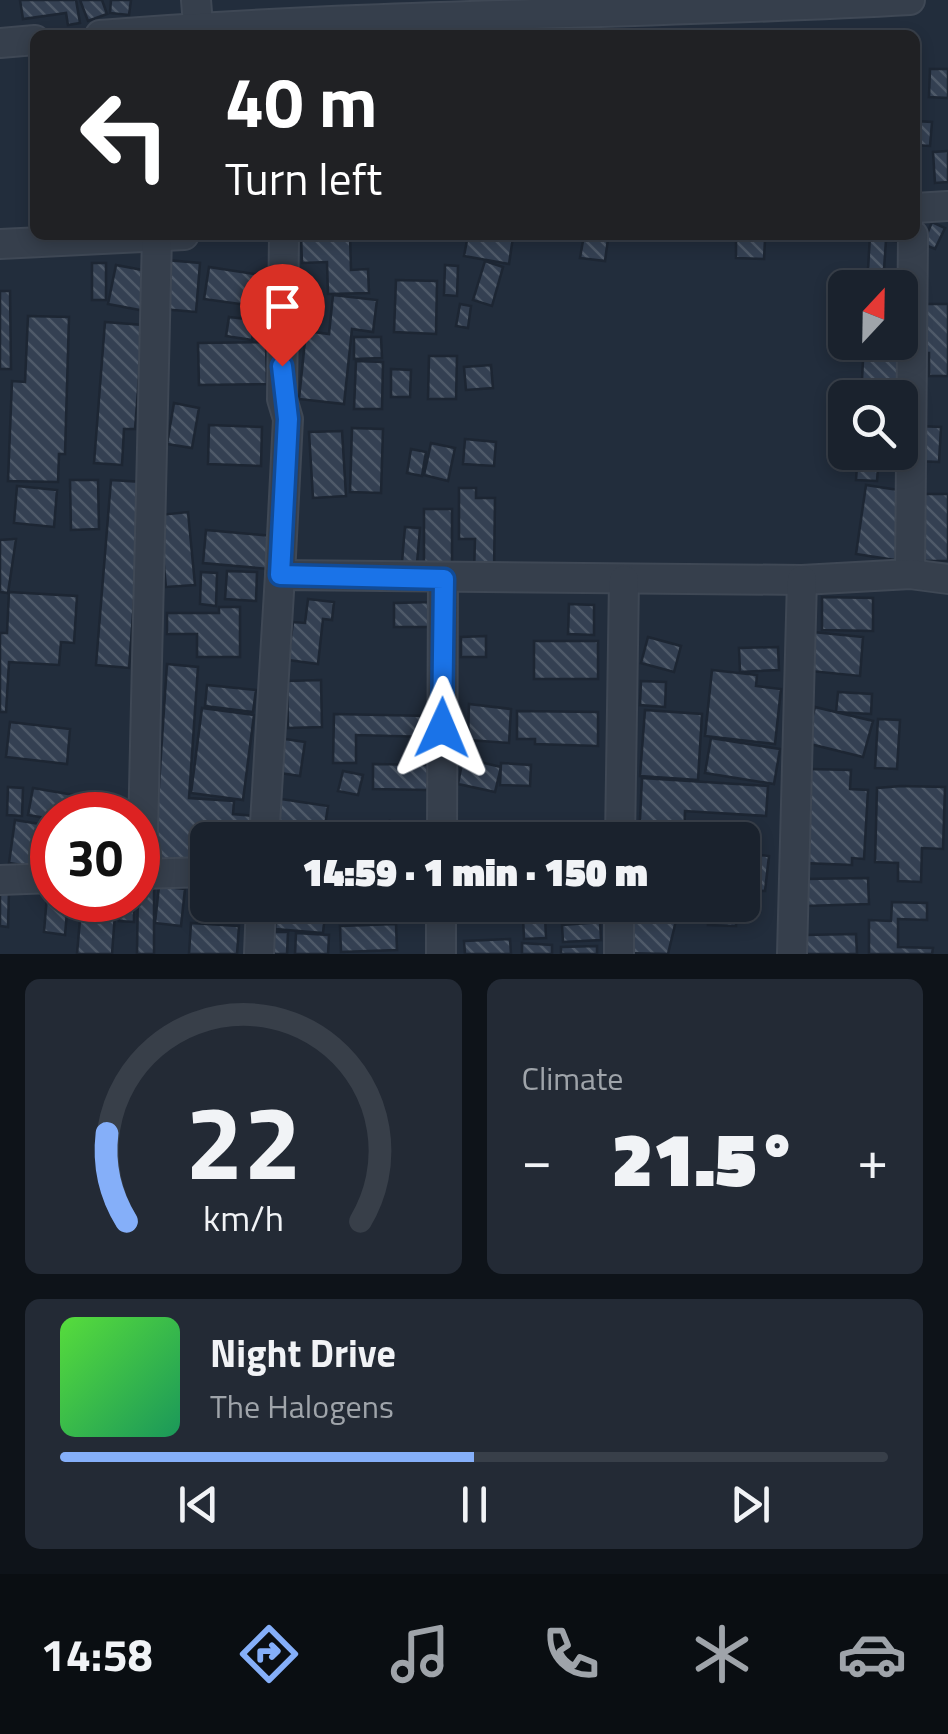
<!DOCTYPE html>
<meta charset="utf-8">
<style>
body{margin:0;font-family:"Titillium Web",sans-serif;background:#232a35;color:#f1f3f6;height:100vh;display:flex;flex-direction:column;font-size:38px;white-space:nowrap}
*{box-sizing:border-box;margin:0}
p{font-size:32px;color:#9fa4aa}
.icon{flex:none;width:55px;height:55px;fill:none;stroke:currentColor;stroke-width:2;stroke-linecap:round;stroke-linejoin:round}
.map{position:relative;height:954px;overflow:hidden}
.panel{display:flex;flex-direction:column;gap:25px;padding:25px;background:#0e1319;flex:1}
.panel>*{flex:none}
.guide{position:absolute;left:30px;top:30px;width:890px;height:210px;border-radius:15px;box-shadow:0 5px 15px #0003,0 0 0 2px #383f49;background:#202124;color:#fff;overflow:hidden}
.needle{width:65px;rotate:22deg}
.buttons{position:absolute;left:828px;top:270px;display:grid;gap:20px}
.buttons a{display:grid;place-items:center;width:90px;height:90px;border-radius:15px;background:#1a222d;box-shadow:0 5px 15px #0003,0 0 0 2px #383f49;font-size:50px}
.speed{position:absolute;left:30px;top:792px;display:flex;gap:20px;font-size:50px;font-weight:700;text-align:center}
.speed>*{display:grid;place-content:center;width:130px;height:130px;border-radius:50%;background:#1a222d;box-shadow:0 5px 15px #0003,0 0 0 2px #383f49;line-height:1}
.speed .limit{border:15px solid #d22;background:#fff;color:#111}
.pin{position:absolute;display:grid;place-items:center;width:85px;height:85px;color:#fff;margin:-102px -42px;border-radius:50% 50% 50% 0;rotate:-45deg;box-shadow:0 0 10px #0007}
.pin .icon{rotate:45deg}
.me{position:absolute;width:110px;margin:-55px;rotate:1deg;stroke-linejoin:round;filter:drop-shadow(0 0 8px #0008)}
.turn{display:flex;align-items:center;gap:35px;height:210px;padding:0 30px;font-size:45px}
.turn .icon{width:130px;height:130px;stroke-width:2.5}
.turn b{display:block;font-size:70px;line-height:85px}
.big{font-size:75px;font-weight:800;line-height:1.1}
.panel .card{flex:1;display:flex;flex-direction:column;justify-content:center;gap:15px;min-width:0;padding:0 35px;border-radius:15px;background:#232a35}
.panel .dial{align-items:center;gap:0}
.dial svg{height:260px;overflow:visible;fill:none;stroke:#383f49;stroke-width:7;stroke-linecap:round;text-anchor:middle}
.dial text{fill:#f1f3f6;stroke:none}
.song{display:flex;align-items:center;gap:30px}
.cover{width:120px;height:120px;border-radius:15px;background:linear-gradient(135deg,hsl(110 70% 55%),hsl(150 70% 35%))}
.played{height:10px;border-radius:5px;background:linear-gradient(90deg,#85aff9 50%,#383f49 50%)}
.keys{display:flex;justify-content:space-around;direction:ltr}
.heat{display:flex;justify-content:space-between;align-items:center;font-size:55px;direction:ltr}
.panel .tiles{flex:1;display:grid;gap:25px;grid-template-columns:1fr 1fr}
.card:last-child{grid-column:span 2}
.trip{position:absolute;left:190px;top:822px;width:570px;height:100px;border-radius:15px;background:#1a222d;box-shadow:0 5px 15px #0003,0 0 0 2px #383f49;font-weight:800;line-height:100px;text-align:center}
.menu{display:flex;height:160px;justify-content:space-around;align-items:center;background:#0a0e12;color:#9fa4aa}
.menu .icon{width:70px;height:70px}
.menu .selected{color:#85aff9}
.menu b{font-size:45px;color:#f1f3f6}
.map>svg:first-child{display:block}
</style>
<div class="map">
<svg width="948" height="954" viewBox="0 0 948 954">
<defs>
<pattern id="building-back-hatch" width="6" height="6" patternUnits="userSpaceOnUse" patternTransform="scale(2.5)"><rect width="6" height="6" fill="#344052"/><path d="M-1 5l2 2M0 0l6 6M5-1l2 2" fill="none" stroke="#4f5a69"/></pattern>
</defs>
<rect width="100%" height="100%" fill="#222d3c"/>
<g fill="url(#building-back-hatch)" stroke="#1d2633" stroke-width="2.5">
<polygon points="20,0 76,0 80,23 68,25 66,13 23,19"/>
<polygon points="80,0 102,0 107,14 88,21"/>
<polygon points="111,0 131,0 129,15 110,13"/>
<polygon points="930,69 948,69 948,98 929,97"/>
<polygon points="915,121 932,122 930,146 915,145"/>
<polygon points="948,151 948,182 935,183 933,152"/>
<polygon points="932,222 945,228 935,249 923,244"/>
<polygon points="301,235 350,235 351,270 368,269 369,293 328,294 327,262 302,263"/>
<polygon points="468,235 513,237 509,264 464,256"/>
<polygon points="584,235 608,239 605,261 580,258"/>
<polygon points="870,235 904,235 904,242 886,240 883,284 910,286 900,398 861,398 864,342 900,342 900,288 867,288"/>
<polygon points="736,239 765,240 764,259 736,258"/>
<polygon points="166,260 200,263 196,312 162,309"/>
<polygon points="485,261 503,267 492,306 473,300"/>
<rect x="92" y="263" width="14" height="37"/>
<polygon points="116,265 153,272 145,311 108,304"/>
<polygon points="445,265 458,266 457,296 444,295"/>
<polygon points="209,267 273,277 268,308 204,299"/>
<polygon points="396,280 437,281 436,334 394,332"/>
<polygon points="0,291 10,291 11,369 0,369"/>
<polygon points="333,295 377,300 373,332 352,329 344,404 299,399 306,331 329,334"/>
<polygon points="460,304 471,306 468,328 456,326"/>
<polygon points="920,304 948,304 948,376 929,376 929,353 918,353"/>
<polygon points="28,316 69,317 65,454 59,454 58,482 8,481 12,381 25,382"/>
<polygon points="229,317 255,320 252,340 226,336"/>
<polygon points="105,322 143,325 135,429 124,429 122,465 94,463"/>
<polygon points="354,337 381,337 382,358 354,359"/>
<polygon points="266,342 267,384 199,385 198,343"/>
<polygon points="429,356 457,356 456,399 428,399"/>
<polygon points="356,361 383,362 382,409 354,409"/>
<polygon points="491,365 493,388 466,390 464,367"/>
<polygon points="391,369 411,370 410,397 391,397"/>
<polygon points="174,403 199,408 192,448 167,444"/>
<polygon points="209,425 262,427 261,466 208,464"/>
<polygon points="918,426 941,427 939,462 916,461"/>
<polygon points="352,428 383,429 381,493 350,492"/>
<polygon points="342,431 346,496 313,498 309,432"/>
<polygon points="465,439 496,442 494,466 463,464"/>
<polygon points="431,443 455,448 448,481 424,475"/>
<polygon points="411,449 426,452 422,476 407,473"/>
<polygon points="858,452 900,452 879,454 877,481 856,480"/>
<polygon points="70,480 98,480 99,529 71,530"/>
<polygon points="111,480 143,482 129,668 96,665"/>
<polygon points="866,485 905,491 895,560 856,554"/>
<polygon points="17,486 57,490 54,527 14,523"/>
<polygon points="459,488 476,488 476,498 495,498 494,574 474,573 475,539 459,539"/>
<rect x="920" y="494" width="28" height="67"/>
<rect x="424" y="509" width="28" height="57"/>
<polygon points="188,512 195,585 166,587 159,515"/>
<polygon points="405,527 420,528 417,563 402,562"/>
<polygon points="206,530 272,536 269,569 203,563"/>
<polygon points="14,539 16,539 8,593 0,592 0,540"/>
<polygon points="227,571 257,572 256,601 225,599"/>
<polygon points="201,572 217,573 216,606 200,604"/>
<polygon points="9,592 77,596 74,643 61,642 59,665 9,662 6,712 0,712 0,633 7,633"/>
<polygon points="822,597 873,598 873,631 822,630"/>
<polygon points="308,599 334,602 332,620 323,619 318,664 288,660 293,622 305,623"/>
<polygon points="433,602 434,627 394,627 394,603"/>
<polygon points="569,604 594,605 594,635 568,634"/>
<polygon points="219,607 240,607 240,657 197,657 197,634 167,634 167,613 219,613"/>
<polygon points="813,632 863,637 860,676 810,671"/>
<polygon points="486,636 486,657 461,657 461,637"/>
<polygon points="648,637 681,646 674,672 641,663"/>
<rect x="534" y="641" width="64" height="38"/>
<polygon points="778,647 779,670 740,672 739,648"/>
<polygon points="167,664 198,667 189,798 234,801 233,814 255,816 254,840 231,840 232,825 207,823 205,865 154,860"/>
<polygon points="712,670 757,675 756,686 781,689 775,744 705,736"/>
<polygon points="321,680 322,727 288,728 287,681"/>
<polygon points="641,681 666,682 665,707 640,705"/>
<polygon points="207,685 256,690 253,712 205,706"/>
<polygon points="838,692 872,694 871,714 836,712"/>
<polygon points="469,704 511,709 509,743 468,740"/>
<polygon points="815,707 873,721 863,757 806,743"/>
<polygon points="202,708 254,715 243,800 191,793"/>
<polygon points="645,710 702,714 698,780 640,776"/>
<polygon points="517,711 598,712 598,746 535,744 535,739 517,739"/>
<polygon points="334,714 430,716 429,737 356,735 356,763 333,763"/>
<polygon points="878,719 900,720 897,769 875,768"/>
<polygon points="10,722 70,729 67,764 6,757"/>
<polygon points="711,738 780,749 774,784 705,773"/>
<polygon points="285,739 305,742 300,776 280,773"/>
<polygon points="463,758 501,767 495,792 458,784"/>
<polygon points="501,763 531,765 530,786 500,785"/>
<polygon points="373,764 428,765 428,790 373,789"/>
<polygon points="809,769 851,770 850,789 868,790 864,859 852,858 852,865 804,863"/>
<polygon points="343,771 363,775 358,795 338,791"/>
<polygon points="642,778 768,786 766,816 685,811 684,840 639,840"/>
<polygon points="901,786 945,787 943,849 922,848 921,882 898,881 898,863 875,862 877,788"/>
<polygon points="8,787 23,788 22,816 7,815"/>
<polygon points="33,788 80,796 77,815 52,815 52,819 28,815"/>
<polygon points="281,799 328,806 323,840 275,837"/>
<polygon points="15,820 52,826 52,848 37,846 34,867 9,863"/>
<polygon points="390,821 426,829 424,840 387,840"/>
<polygon points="742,853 769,856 765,891 742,889"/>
<polygon points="868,878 869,904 805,906 804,879"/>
<polygon points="204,881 208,905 248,905 248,921 203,920"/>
<polygon points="159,886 185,889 181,926 155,923"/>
<polygon points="0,889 9,890 8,927 0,926"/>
<polygon points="138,889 154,889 154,954 137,954"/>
<polygon points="47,896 68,900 65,935 44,932"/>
<polygon points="98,900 116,900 112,954 77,954 81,908 97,909"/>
<polygon points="119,900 134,900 134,922 119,921"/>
<polygon points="892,902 927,903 927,920 898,919 898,947 933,948 932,954 869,954 869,920 891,921"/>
<polygon points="277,905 326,905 323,933 275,929"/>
<polygon points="463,905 514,905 515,919 463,921"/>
<polygon points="590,905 591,916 552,920 551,906"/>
<polygon points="634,905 679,908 668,954 623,953"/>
<polygon points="709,905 737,905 736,926 708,925"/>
<polygon points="545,916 546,938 524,939 523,917"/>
<polygon points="600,922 601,940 563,942 562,925"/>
<polygon points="191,923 239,926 237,954 189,954"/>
<polygon points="396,924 397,950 341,952 340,926"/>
<polygon points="269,932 288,932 287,954 269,954"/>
<polygon points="296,933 329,935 328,954 295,954"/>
<polygon points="856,934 857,954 804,954 803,935"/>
<polygon points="510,939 511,954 465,954 464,941"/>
<polygon points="522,943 552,945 552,954 522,954"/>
<polygon points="597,946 597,954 561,954 561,947"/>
</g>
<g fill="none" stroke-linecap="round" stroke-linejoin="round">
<defs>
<g id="minor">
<polyline points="196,0 198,25"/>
<path d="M100 35C369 13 640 15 910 0"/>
<polyline points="0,43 35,40"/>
<polyline points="915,208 948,206"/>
<polyline points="0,244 184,235"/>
<polyline points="910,574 913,235"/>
<polyline points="280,575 288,419 282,399 284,235"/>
<polyline points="264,840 280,575 802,580 910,574 948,579"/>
<polyline points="442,840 443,579"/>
<polyline points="620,840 624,580"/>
<polyline points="138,874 208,872"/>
<polyline points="142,874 157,236"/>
<polyline points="0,880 52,878"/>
<polyline points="259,954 261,905"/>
<polyline points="441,954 441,905"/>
<polyline points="619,954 619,905"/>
<polyline points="792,954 802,580"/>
</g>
</defs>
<use href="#minor" stroke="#3f4855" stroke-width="32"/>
<use href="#minor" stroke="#363f4c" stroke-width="28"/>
</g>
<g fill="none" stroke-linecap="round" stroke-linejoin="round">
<defs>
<polyline id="route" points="282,366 288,419 280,575 444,579 442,728"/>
</defs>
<use href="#route" stroke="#114b97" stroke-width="25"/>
<use href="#route" stroke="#1a73e8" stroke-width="18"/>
</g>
</svg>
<div class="buttons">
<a><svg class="needle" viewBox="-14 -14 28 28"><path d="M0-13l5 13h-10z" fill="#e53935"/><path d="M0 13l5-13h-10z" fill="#9fa4aa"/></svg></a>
<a><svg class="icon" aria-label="search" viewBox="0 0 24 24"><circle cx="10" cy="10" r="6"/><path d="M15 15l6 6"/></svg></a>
</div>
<div class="speed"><div class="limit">30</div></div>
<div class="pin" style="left:282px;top:366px;background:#d93025"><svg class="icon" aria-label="arrive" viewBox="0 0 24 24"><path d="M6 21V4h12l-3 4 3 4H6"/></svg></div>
<svg class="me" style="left:442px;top:728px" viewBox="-20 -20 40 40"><path d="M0-17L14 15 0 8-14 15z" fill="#1a73e8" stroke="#fff" stroke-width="4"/></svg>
<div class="trip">14:59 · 1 min · 150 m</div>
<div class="guide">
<div class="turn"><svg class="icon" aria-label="left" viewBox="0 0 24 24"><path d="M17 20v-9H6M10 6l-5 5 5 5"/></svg><div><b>40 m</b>Turn left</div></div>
</div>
</div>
<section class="panel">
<div class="tiles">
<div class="card dial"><svg viewBox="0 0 100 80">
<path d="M14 69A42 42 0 1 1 86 69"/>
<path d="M14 69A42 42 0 0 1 8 42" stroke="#85aff9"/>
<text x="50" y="56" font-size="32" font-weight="700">22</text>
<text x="50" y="72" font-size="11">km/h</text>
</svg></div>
<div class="card"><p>Climate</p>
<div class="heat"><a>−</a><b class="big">21.5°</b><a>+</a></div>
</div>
<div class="card">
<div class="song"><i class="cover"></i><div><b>Night Drive</b><p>The Halogens</p></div></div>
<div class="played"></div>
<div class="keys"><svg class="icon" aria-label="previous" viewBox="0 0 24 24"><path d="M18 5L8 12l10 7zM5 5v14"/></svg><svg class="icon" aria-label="pause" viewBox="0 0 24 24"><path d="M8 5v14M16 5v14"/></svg><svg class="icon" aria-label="next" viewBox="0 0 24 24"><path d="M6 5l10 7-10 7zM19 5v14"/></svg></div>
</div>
</div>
</section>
<nav class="menu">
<b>14:58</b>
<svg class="icon selected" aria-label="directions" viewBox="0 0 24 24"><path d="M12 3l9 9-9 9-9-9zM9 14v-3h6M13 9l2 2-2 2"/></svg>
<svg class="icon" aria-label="music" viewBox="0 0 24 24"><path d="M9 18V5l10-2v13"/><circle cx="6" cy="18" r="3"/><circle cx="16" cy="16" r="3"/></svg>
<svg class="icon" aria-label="phone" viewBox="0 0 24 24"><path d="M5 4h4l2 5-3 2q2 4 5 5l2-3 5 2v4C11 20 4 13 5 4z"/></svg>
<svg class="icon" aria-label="climate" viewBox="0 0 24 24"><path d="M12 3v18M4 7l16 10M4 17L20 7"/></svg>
<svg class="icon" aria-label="car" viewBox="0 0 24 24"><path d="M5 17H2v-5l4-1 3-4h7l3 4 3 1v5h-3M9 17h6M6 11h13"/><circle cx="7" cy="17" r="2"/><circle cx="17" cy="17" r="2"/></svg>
</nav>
